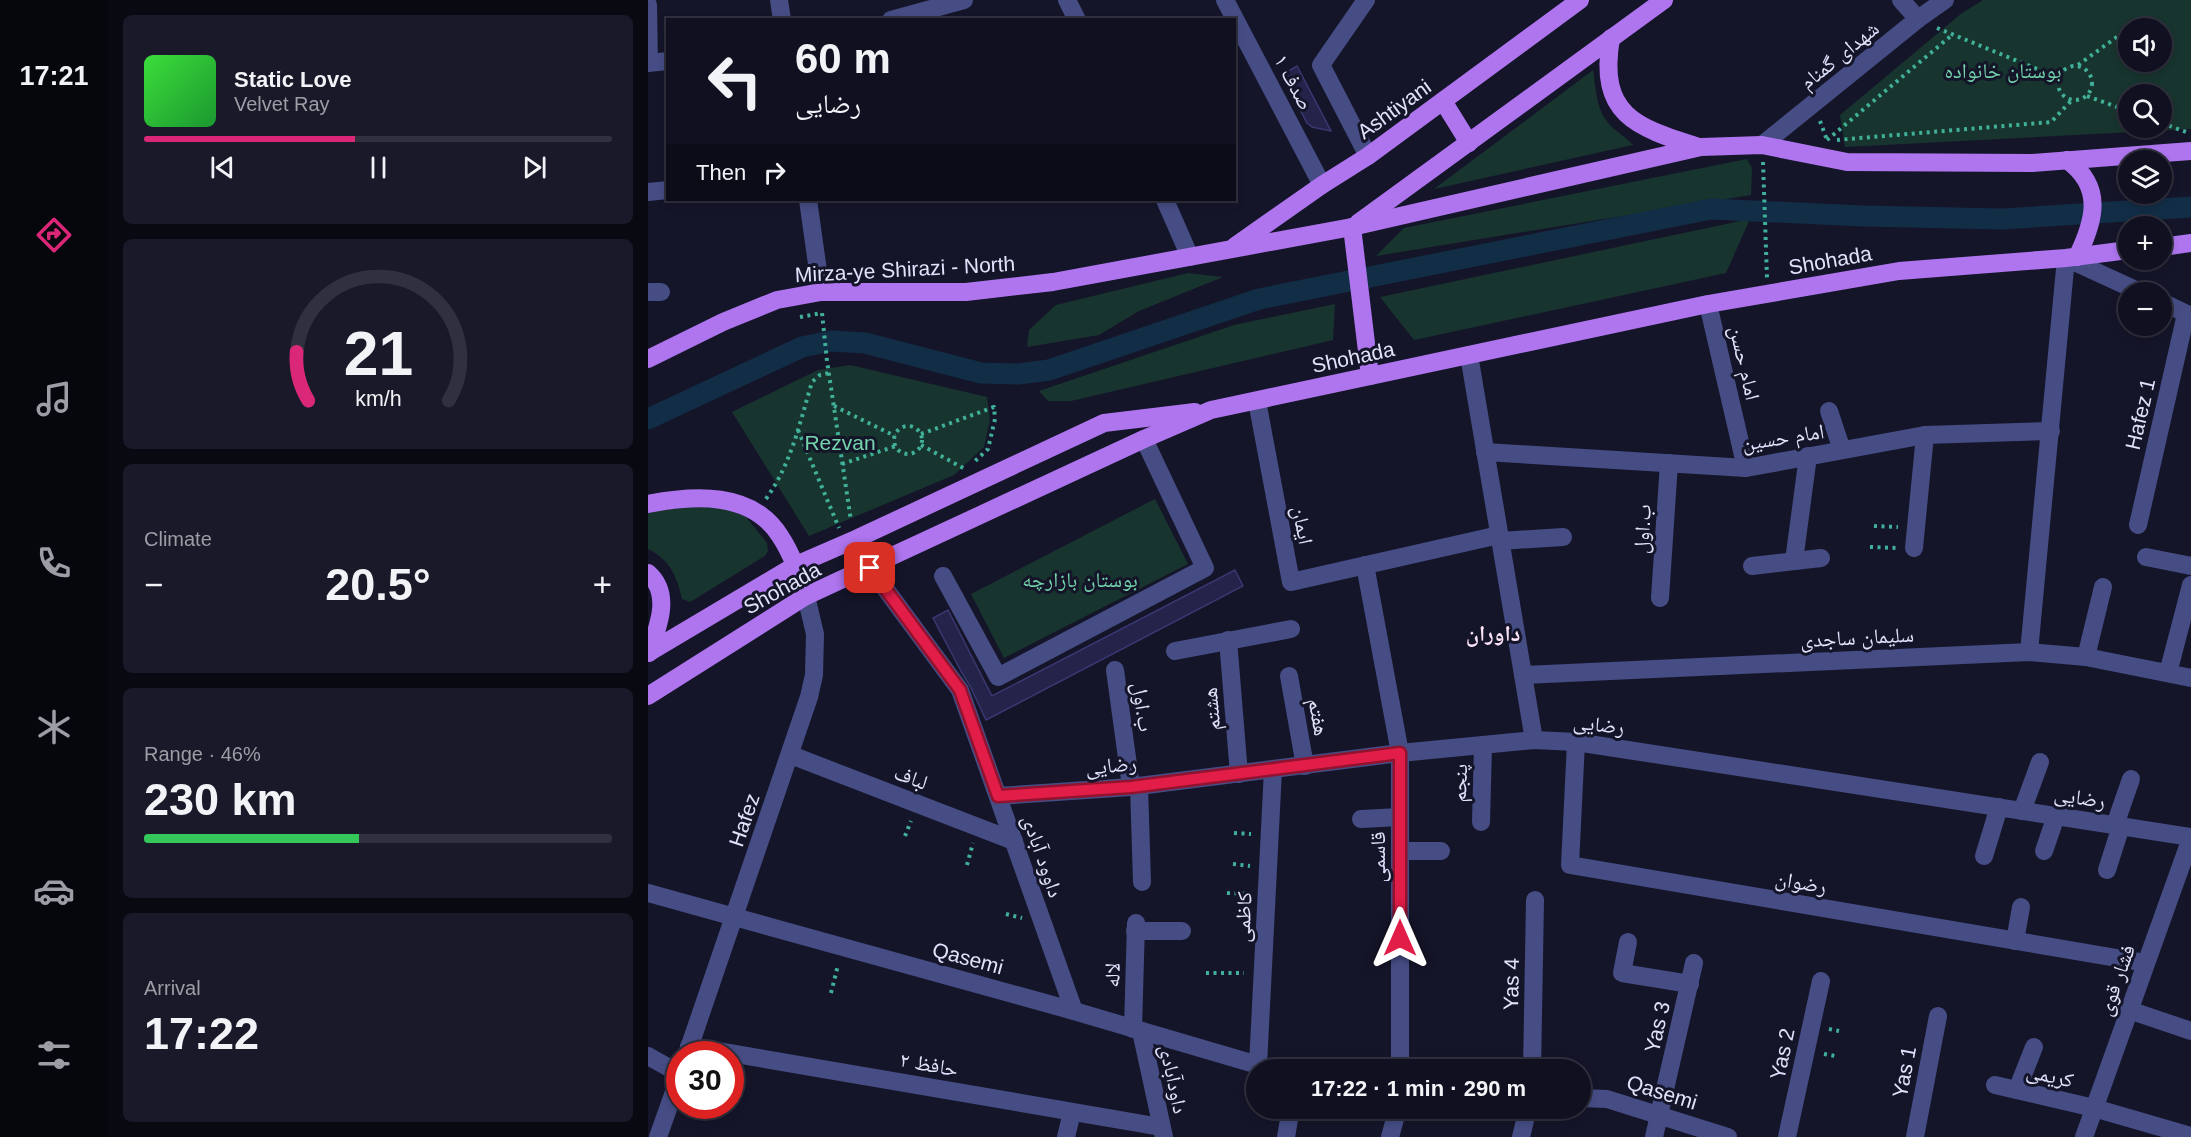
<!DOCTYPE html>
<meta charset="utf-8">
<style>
body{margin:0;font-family:Arial,"Noto Naskh Arabic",sans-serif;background:#191929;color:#f1f3f6;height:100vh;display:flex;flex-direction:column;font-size:22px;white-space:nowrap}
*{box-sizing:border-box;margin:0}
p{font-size:20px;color:#9c9da5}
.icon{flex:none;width:33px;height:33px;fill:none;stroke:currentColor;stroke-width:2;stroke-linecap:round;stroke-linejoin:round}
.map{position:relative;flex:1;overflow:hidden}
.drawer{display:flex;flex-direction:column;gap:15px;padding:15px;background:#090912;width:540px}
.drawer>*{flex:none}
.banner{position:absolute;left:18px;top:18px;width:570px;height:183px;border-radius:0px;box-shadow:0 3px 9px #0003,0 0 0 2px #30303e;background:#101020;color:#f1f3f6;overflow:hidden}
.tools{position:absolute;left:1470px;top:18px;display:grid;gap:12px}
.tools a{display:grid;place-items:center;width:54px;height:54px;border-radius:50%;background:#101020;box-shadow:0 3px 9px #0003,0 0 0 2px #30303e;font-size:30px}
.speed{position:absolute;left:18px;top:1041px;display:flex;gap:12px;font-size:30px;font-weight:700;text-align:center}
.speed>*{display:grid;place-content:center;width:78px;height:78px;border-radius:50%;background:#101020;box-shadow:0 3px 9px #0003,0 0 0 2px #30303e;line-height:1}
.speed .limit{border:9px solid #d22;background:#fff;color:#111}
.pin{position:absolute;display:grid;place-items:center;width:51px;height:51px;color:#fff;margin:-26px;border-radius:12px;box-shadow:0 3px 9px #0006}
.me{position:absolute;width:66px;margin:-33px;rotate:0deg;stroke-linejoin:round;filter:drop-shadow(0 0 4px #0008)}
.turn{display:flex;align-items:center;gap:21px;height:126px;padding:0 30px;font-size:27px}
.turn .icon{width:78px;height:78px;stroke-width:2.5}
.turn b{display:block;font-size:42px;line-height:51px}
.then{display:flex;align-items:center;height:57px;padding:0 30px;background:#0003;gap:12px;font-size:22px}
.big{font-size:45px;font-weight:700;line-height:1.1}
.drawer .card{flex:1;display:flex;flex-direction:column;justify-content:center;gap:9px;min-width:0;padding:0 21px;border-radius:9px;background:#191929}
.drawer .dial{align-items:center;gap:0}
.dial svg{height:156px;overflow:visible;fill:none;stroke:#30303e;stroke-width:7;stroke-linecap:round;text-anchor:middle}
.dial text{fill:#f1f3f6;stroke:none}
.song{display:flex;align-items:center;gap:18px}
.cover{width:72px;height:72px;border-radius:9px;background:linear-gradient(135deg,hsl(120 70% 55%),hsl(130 70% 35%))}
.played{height:6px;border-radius:3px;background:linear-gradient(90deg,#db2777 45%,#30303e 45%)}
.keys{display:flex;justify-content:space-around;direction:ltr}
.heat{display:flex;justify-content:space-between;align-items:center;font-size:33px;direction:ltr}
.charge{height:9px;border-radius:4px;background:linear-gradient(90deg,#34c759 46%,#30303e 0)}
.trip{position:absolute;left:598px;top:1059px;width:345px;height:60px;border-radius:30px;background:#101020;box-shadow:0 3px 9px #0003,0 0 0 2px #30303e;font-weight:700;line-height:60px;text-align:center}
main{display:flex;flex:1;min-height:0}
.menu{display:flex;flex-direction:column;width:108px;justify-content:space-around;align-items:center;background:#06060d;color:#9c9da5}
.menu .icon{width:42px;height:42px}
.menu .active{color:#db2777}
.menu b{font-size:27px;color:#f1f3f6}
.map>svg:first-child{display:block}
</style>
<main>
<nav class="menu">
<b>17:21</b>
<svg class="icon active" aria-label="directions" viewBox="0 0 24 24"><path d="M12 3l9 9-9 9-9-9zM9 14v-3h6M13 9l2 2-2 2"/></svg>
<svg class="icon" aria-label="music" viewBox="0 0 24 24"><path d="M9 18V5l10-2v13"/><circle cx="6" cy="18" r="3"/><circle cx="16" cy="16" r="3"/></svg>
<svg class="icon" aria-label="phone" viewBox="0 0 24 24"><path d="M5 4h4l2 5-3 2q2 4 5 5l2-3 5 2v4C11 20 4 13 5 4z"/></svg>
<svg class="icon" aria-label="climate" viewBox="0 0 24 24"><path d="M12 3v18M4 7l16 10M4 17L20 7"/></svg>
<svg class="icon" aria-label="car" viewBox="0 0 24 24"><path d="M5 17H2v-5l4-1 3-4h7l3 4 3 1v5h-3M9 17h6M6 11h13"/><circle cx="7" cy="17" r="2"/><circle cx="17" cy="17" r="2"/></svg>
<svg class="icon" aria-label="filters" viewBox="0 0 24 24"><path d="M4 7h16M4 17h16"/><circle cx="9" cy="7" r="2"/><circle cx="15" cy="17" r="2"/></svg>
</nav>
<section class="drawer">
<div class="card">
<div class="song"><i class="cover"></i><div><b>Static Love</b><p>Velvet Ray</p></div></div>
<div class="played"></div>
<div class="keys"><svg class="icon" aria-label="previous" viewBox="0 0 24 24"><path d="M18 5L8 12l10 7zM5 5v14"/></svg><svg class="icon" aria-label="pause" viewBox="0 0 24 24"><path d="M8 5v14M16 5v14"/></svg><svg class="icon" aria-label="next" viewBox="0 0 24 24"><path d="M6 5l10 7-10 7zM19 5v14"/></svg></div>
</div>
<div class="card dial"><svg viewBox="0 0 100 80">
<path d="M14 69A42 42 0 1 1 86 69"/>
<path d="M14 69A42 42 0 0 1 8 44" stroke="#db2777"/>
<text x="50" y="56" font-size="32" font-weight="700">21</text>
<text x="50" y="72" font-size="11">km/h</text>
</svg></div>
<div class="card"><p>Climate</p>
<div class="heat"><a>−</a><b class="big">20.5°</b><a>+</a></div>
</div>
<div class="card"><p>Range · 46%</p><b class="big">230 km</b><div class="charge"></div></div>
<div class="card"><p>Arrival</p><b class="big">17:22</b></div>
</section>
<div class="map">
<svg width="1543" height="1137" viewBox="0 0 1543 1137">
<rect width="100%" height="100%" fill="#15152a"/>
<g fill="#18342e" fill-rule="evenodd">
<path d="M1335 0H1543V129L1197 147 1192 115 1314 13ZM1514 28V62H1480V28ZM1514 94V128H1480V94Z"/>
<path d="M945 70C948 89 948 111 963 126 970 133 978 137 985 145L786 189Z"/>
<polygon points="1099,159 1104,168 1103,195 728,256 756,228"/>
<polygon points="1102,219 1078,273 766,340 732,297"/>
<polygon points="540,273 575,277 491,311 451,335 379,347 381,330 408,305"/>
<polygon points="687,304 685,340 423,401 400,401 391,391 586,325"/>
<polygon points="202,365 339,397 342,420 336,447 306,475 161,536 84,412 170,370"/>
<path d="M41 499 94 512 119 543 120 551 117 556 42 602 34 599C29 576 22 560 0 549V506Z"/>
<polygon points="507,499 540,564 356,658 323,594"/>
</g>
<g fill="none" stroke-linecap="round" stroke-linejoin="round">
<polyline stroke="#122d46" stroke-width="21" points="0,419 154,347 183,341 217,343 333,373 370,374 401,370 611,299 1063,209 1215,216 1354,219 1543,207"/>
</g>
<g fill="#242349" stroke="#3a3872" stroke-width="1.5">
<polygon points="649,66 683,131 664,127 659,123 634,75"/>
<polygon points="587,570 595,586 338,720 322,686 314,673 285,618 300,610 344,696"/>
</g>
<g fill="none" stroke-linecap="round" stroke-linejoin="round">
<g stroke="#40b198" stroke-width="4" stroke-dasharray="3 4.5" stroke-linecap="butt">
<polyline points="1289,28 1411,78"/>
<polyline points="1481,28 1492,21"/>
<polyline points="1430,65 1480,29"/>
<circle cx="1427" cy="83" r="17"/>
<polyline points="1439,96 1480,111"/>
<polyline points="1172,121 1179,140"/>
<polyline points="1514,123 1538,132"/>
<polyline points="1179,140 1304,35"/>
<polyline points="1189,140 1403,122 1424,100"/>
<polyline points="1115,162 1119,278"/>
<polyline points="152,317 174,313 179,361 203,521"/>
<polyline points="186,406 247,436"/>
<circle cx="260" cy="440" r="14"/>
<polyline points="150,430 191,528"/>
<polyline points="273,434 346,407 347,419 340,449 326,462"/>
<polyline points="273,445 317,469"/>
<polyline points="194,464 248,446"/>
<path d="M118 499C144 462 151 425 164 382L172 375 181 373"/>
<polyline points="1226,526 1250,527"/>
<polyline points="1222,547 1250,548"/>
<polyline points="586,833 603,834"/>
<polyline points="257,836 263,821"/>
<polyline points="585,864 602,866"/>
<polyline points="319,865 325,843"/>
<polyline points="579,893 603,894"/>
<polyline points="358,914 374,918"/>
<polyline points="558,973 596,973"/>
<polyline points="183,993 190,965"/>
<polyline points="1181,1029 1191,1031"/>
<polyline points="1176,1054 1187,1056"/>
</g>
<g stroke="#454d84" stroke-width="18">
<polyline points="131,0 134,20"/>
<polyline points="419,0 429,20"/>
<polyline points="577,0 674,185"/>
<polyline points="718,0 673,65 720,156"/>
<polyline points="1253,0 1270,19"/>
<polyline points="0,5 1,63"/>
<polyline points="243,20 316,0"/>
<polyline points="0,63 20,61"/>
<polyline points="1114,145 1270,19 1297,0"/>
<polyline points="0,192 20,190"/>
<polyline points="160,200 173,292"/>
<polyline points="517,200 542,257"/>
<polyline points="0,292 13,292"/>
<polyline points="1514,302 1543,316"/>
<polyline points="1060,304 1098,468"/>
<polyline points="821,355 886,740"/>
<polyline points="609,401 643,582 851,535"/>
<polyline points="1181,411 1194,450"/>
<polyline points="837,452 1098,468 1277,435 1403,431"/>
<polyline points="1490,525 1538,314"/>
<polyline points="852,541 915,537"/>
<polyline points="1266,548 1277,435"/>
<polyline points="1498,557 1543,566"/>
<polyline points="1146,561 1160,456"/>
<polyline points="717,565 752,753 752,1070"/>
<polyline points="1104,566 1173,558"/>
<polyline points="222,568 312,690 426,1011"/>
<polyline points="295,576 350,677 557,568 496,439"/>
<polyline points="1012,598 1021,463"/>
<polyline points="580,640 591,774"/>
<polyline points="527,651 643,629"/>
<polyline points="1381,652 1418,258 1492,292"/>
<polyline points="1438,657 1455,587"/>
<polyline points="467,670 483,787"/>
<polyline points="1520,673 1543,585"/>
<polyline points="875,675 1381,652 1438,657 1543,678"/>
<polyline points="641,676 657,766"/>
<polyline points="928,742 922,865 1498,963"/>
<polyline points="143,755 366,841"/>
<polyline points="491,786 494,882"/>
<polyline points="350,796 483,787 752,753 886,740 928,742 1543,837"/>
<polyline points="1374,811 1392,762"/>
<polyline points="713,819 752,817"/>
<polyline points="833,822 835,746"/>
<polyline points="1467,825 1483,779"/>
<polyline points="752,851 793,851"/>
<polyline points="1396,851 1408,816"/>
<polyline points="1336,856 1351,807"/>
<polyline points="1459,870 1473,826"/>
<polyline points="0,893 426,1011 627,1070"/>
<polyline points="487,931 534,931"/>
<polyline points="1367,941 1373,907"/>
<polyline points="980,942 974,973 1042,984"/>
<polyline points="1481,1010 1543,1031"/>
<polyline points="485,1029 488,923"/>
<polyline points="493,1031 516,1137"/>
<polyline points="41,1046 513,1127"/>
<polyline points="39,1054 161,697 166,675 167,634 158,596"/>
<polyline points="0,1056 32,1074"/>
<polyline points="610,1065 625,770"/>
<polyline points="884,1070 887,900"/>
<polyline points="1347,1085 1446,1108 1543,1136"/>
<polyline points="1369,1090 1386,1047"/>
<polyline points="933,1098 959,1099 1080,1137"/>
<polyline points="10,1137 32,1075"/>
<polyline points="418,1137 424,1112"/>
<polyline points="638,1137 643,1108"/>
<polyline points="742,1137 750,1108"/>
<polyline points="873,1137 880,1108"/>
<polyline points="1006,1137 1046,963"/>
<polyline points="1139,1137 1173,981"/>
<polyline points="1267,1137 1290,1016"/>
<polyline points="1436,1137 1543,838"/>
</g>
<g stroke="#ae75ef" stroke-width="18">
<path d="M963 38C950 115 987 127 1051 147"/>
<polyline points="795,101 821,143"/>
<path d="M1419 160C1456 187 1447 220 1429 257"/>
<polyline points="710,223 1016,0"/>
<polyline points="704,227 722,376"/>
<polyline points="587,246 674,185 720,156 932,0"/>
<polyline points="1514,247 1543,243"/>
<polyline points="0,359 75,322 129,300 173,292 318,292 405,282 704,227 1053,147 1114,145 1199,162 1384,163 1543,151"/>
<path d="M0 504C45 495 104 491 132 536 144 554 151 575 158 596"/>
<path d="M0 573C24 594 10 627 1 653"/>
<polyline points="0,653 148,565 208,539 456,423 547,412"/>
<polyline points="0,696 158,596 496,439 563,410 1060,304 1251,271 1418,258 1480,250"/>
</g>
</g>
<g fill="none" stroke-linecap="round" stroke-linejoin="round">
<defs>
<polyline id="route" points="222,568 312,690 350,796 483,787 752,753 752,938"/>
</defs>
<use href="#route" stroke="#92132f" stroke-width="15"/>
<use href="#route" stroke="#e11d48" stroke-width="10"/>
</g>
<g text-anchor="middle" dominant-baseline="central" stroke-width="6" stroke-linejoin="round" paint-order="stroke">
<g font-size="21" fill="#e1e3fc" stroke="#15152a">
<text transform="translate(1191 55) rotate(-39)">شهدای گمنام</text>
<text transform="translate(646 82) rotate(62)">صدف ۱</text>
<text transform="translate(746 109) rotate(-36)">Ashtiyani</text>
<text transform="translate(1182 260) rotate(-10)">Shohada</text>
<text transform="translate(257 269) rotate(-3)">Mirza-ye Shirazi - North</text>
<text transform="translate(705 357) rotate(-12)">Shohada</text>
<text transform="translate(1097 363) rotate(77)">امام حسن</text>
<text transform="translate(1492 414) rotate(-77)">Hafez 1</text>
<text transform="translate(1135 437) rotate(-9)">امام حسین</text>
<text transform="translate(655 525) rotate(79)">ایمان</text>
<text transform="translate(994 529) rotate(-86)">ب.اول</text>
<text transform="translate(134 588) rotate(-29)">Shohada</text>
<text transform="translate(1209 637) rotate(-3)">سلیمان ساجدی</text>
<text transform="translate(495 707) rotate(82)">ب.اول</text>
<text transform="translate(563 709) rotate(-95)">هشتم</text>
<text transform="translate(671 717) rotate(80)">هفتم</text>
<text transform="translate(951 724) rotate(7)">رضایی</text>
<text transform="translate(463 765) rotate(-5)">رضایی</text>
<text transform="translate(263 777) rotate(21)">لباف</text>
<text transform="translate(811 783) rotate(-88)">پنجم</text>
<text transform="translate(1432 797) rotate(9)">رضایی</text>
<text transform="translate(96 820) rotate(-71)">Hafez</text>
<text transform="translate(395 856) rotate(71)">داوود آبادی</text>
<text transform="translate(729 857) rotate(-90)">قاسمی</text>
<text transform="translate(1153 882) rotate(10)">رضوان</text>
<text transform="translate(595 917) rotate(-87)">کاظمی</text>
<text transform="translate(320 958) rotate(15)">Qasemi</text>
<text transform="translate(464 975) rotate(-88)">لاله</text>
<text transform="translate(1468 980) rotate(-70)">فشار قوی</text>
<text transform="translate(863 984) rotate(-89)">Yas 4</text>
<text transform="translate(1009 1027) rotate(-77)">Yas 3</text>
<text transform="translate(1134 1054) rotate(-78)">Yas 2</text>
<text transform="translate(281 1064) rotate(10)">حافظ ۲</text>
<text transform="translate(1256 1072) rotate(-79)">Yas 1</text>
<text transform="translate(1402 1075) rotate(13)">کریمی</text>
<text transform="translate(526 1079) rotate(78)">داودآبادی</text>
<text transform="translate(1014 1092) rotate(17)">Qasemi</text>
</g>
<g font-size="21" fill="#74d5ad" stroke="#15152a">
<text x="1355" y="70">بوستان خانواده</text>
<text x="192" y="442">Rezvan</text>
<text x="432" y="579">بوستان بازارچه</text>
</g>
<g font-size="22" font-weight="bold" fill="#fce3f7" stroke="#15152a">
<text x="845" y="633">داوران</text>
</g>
</g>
</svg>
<div class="tools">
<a><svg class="icon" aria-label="sound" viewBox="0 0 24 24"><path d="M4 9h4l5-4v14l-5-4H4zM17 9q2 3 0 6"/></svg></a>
<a><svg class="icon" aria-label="search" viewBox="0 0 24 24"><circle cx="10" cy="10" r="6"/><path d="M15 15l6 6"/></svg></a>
<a><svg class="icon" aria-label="layers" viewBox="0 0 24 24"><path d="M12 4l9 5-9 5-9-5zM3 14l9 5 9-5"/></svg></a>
<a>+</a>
<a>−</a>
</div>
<div class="speed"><div class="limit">30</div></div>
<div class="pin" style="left:222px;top:568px;background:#d93025"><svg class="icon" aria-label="arrive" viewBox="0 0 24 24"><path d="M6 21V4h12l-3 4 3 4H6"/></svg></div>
<svg class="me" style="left:752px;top:938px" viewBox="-20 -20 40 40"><path d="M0-17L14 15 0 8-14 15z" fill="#e11d48" stroke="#fff" stroke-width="4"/></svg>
<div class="trip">17:22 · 1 min · 290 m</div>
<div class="banner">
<div class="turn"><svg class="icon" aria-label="left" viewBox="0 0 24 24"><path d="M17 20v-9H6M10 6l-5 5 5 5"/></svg><div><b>60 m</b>رضایی</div></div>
<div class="then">Then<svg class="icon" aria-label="right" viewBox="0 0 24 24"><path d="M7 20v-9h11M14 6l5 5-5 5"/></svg></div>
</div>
</div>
</main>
